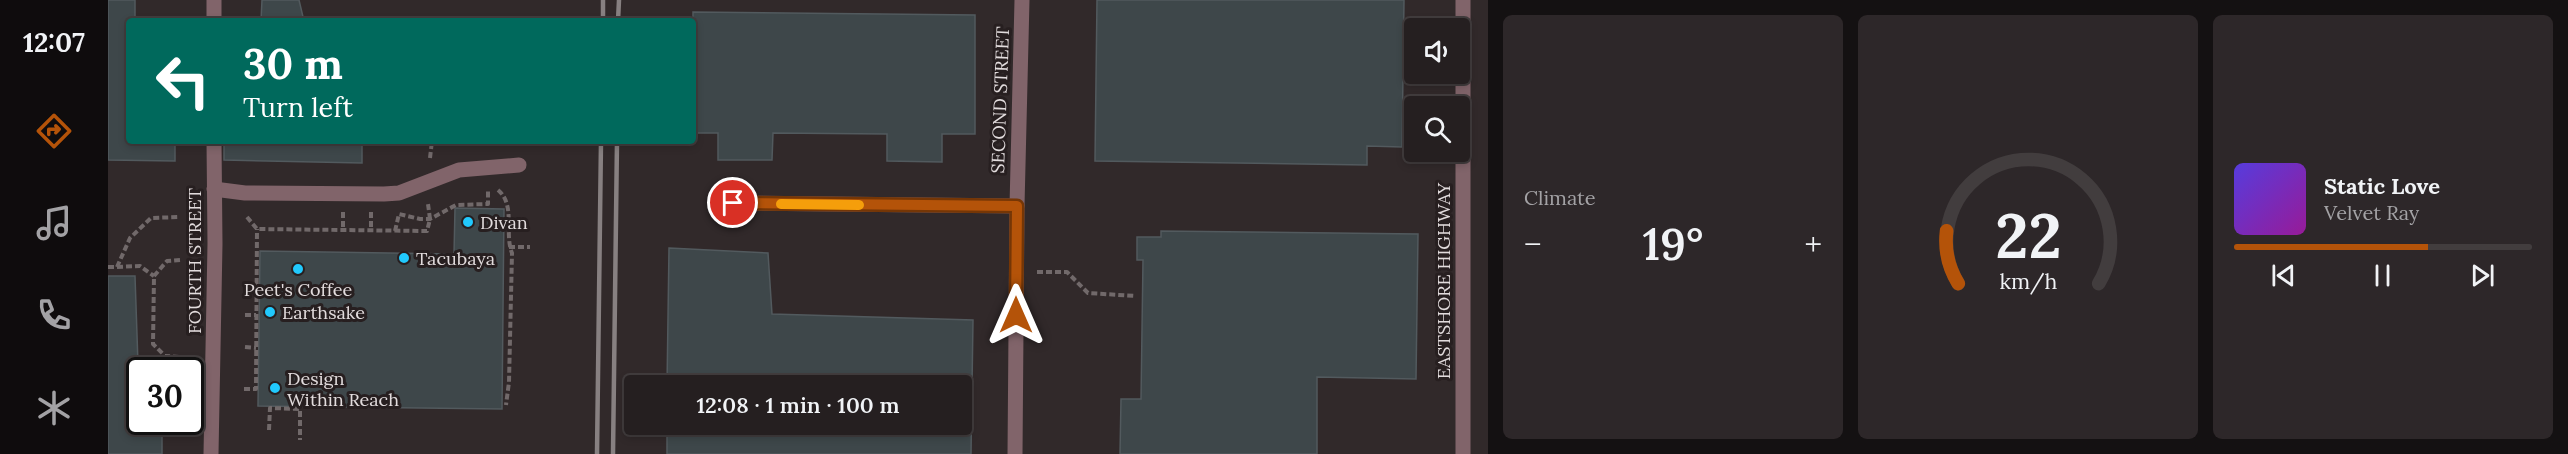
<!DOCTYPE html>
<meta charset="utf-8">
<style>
body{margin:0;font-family:Lora,serif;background:#2d2729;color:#f1f3f6;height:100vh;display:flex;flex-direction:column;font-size:22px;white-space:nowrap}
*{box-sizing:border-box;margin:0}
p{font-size:20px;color:#a3a2a5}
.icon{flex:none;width:33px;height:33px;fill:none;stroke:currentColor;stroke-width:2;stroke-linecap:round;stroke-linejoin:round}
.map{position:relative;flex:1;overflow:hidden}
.panel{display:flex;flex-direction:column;gap:15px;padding:15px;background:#141112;width:1080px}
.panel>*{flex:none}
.guide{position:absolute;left:18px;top:18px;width:570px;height:126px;border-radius:6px;box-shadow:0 3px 9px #0003,0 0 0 2px #423d3e;background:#00695c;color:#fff;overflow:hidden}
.buttons{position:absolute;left:1296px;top:18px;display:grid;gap:12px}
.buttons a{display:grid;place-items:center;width:66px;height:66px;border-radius:6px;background:#251f20;box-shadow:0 3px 9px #0003,0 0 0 2px #423d3e;font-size:30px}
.speed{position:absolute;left:18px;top:357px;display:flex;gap:12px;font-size:30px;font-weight:700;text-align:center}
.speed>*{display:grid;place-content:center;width:78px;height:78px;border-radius:50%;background:#251f20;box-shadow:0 3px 9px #0003,0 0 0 2px #423d3e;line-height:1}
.speed .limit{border:3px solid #111;border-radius:9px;background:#fff;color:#111}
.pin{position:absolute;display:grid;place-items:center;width:51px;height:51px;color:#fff;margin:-26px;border:3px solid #fff;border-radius:50%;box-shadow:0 2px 6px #0007}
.me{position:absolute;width:66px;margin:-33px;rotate:0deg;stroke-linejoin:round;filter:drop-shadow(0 0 4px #0008)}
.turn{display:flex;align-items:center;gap:21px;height:126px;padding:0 18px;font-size:27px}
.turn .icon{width:78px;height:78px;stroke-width:2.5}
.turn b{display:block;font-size:42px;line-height:51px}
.big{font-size:45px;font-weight:600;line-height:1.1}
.panel .widget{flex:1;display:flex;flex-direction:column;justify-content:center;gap:9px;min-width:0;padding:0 21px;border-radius:9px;background:#2d2729}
.panel .dial{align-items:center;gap:0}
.dial svg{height:156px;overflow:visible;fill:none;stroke:#423d3e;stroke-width:7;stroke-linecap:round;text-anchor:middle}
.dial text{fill:#f1f3f6;stroke:none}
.song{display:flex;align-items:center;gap:18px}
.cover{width:72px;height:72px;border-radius:9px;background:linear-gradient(135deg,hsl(250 70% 55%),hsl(300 70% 35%))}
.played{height:6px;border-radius:3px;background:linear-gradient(90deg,#b45309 65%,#423d3e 65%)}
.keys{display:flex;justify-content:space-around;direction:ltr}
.heat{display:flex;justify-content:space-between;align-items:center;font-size:33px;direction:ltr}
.panel .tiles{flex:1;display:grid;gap:15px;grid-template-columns:repeat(3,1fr)}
.trip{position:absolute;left:516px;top:375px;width:348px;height:60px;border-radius:6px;background:#251f20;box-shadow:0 3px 9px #0003,0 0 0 2px #423d3e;font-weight:600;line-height:60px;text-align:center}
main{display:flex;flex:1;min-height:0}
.tab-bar{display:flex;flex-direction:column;width:108px;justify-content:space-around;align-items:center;background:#0f0c0d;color:#a3a2a5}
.tab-bar .icon{width:42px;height:42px}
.tab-bar .on{color:#b45309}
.tab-bar b{font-size:27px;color:#f1f3f6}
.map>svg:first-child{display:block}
</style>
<main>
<nav class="tab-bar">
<b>12:07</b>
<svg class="icon on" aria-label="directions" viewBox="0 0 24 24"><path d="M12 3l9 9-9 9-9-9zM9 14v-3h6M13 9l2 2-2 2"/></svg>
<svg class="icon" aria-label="music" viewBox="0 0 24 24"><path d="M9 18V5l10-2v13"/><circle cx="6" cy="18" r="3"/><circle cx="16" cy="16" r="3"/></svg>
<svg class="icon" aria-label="phone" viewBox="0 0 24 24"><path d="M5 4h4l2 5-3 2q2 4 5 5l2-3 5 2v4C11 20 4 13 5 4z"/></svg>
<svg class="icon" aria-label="climate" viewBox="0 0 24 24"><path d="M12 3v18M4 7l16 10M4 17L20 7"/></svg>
</nav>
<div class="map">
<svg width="1380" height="454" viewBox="0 0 1380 454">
<rect width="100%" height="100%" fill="#31292a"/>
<g fill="#3e474a" stroke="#525a5e" stroke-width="1.5">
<polygon points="0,0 27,0 27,21 21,21 21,141 67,141 67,161 0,160"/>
<polygon points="154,0 191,0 196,21 153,21"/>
<polygon points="989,0 1296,0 1294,147 1259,146 1259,165 987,161"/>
<polygon points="585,12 867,15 867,134 834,134 834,162 779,161 779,134 665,133 664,160 610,160 610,133 585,133"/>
<polygon points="116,141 254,141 254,163 116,160"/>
<polygon points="347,208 396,209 394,409 150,406 152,251 346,254"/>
<polygon points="1053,231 1310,234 1308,379 1209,377 1209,454 1012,454 1013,399 1033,399 1035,260 1029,260 1029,237 1053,237"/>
<polygon points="561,248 660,253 664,314 865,320 863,454 559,454 559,424 854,424 854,386 559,386"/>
<polygon points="0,276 27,276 32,422 54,422 54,454 0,454"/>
</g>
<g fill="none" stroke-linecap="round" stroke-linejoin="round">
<g stroke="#71696a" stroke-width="4" stroke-dasharray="6 3" stroke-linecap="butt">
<polyline points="322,158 324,141"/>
<path d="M390 190C408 205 396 233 404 253L401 382 398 405"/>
<polyline points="235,212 235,230"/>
<polyline points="263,212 263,230"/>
<polyline points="139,217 149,229 319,231 322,219 320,204"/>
<polyline points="287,231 291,214 312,219 322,219 348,205 380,204 380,190"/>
<polyline points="401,247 422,247"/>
<polyline points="0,267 9,267 22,238 43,218 71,217"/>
<polyline points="9,267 32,266 46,276"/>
<polyline points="929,272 959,272 980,293 1028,296"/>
<polyline points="138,285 149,285"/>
<polyline points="137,315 148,315"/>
<polyline points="137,347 148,348"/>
<polyline points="71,357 57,356 45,344 46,276 59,261 72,260"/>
<polyline points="136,389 148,389 149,229"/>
<polyline points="161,430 162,408 192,409 192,440"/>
</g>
<g stroke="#81646a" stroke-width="15">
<polyline points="106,21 106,0"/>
<polyline points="106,189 137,193 276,194 291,193 351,170 411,165"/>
<polyline points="625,203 909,206"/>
<polyline points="103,454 107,244 106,141"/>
<polyline points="907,454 909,206 914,0"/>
<polyline points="1355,454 1355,0"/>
</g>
<g stroke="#878081" stroke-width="4.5">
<polyline points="495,21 495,0"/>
<polyline points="510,21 511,0"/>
<polyline points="489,454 493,141"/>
<polyline points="505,454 509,141"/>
</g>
</g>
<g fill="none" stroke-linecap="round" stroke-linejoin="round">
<defs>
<polyline id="route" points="625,203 909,206 908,315"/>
</defs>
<use href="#route" stroke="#753606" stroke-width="15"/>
<use href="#route" stroke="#b45309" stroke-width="10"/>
<polyline stroke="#f59e0b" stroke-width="10" points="673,204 751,205"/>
</g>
<g fill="#21c9fd" stroke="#271f20" stroke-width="2">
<circle cx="360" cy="222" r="6"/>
<circle cx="296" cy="258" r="6"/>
<circle cx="190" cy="269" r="6"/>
<circle cx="162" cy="312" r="6"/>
<circle cx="167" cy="388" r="6"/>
</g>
<g text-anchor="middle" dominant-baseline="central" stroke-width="6" stroke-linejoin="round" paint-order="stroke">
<g font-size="18" fill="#e2dcdd" stroke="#271f20">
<text transform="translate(892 100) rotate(-88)">SECOND STREET</text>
<text transform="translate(86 261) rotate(-90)">FOURTH STREET</text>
<text transform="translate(1335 281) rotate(-90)">EASTSHORE HIGHWAY</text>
</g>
<g font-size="18" fill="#e2dcdd" stroke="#271f20" text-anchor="start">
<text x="372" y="222">Divan</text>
<text x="308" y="258">Tacubaya</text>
<text x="190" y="289" text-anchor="middle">Peet's Coffee</text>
<text x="174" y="312">Earthsake</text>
<text x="179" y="378">Design<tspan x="179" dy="21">Within Reach</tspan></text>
</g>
</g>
</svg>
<div class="buttons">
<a><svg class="icon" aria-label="sound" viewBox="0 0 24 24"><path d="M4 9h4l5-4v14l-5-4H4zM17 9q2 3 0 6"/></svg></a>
<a><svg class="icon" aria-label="search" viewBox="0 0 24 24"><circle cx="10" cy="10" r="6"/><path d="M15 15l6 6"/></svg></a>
</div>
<div class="speed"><div class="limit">30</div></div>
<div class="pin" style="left:625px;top:203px;background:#d93025"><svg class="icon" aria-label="arrive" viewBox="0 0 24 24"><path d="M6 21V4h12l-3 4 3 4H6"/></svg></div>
<svg class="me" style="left:908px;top:315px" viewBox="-20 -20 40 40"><path d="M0-17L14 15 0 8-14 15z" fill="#b45309" stroke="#fff" stroke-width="4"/></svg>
<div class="trip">12:08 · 1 min · 100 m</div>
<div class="guide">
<div class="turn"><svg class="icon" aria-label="left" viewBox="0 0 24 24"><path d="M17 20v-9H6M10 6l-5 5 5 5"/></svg><div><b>30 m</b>Turn left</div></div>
</div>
</div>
<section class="panel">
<div class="tiles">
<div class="widget"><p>Climate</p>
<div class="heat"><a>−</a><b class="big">19°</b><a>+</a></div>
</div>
<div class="widget dial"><svg viewBox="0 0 100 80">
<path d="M14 69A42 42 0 1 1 86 69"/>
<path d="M14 69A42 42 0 0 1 8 42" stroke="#b45309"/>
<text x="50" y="56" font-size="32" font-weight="700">22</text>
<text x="50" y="72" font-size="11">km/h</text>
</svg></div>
<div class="widget">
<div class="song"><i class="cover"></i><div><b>Static Love</b><p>Velvet Ray</p></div></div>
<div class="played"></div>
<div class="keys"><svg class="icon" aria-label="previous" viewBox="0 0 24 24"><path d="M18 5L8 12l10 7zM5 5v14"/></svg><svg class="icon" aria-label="pause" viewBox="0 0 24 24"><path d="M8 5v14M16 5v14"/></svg><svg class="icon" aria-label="next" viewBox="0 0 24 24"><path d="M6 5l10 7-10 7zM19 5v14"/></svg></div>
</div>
</div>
</section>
</main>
